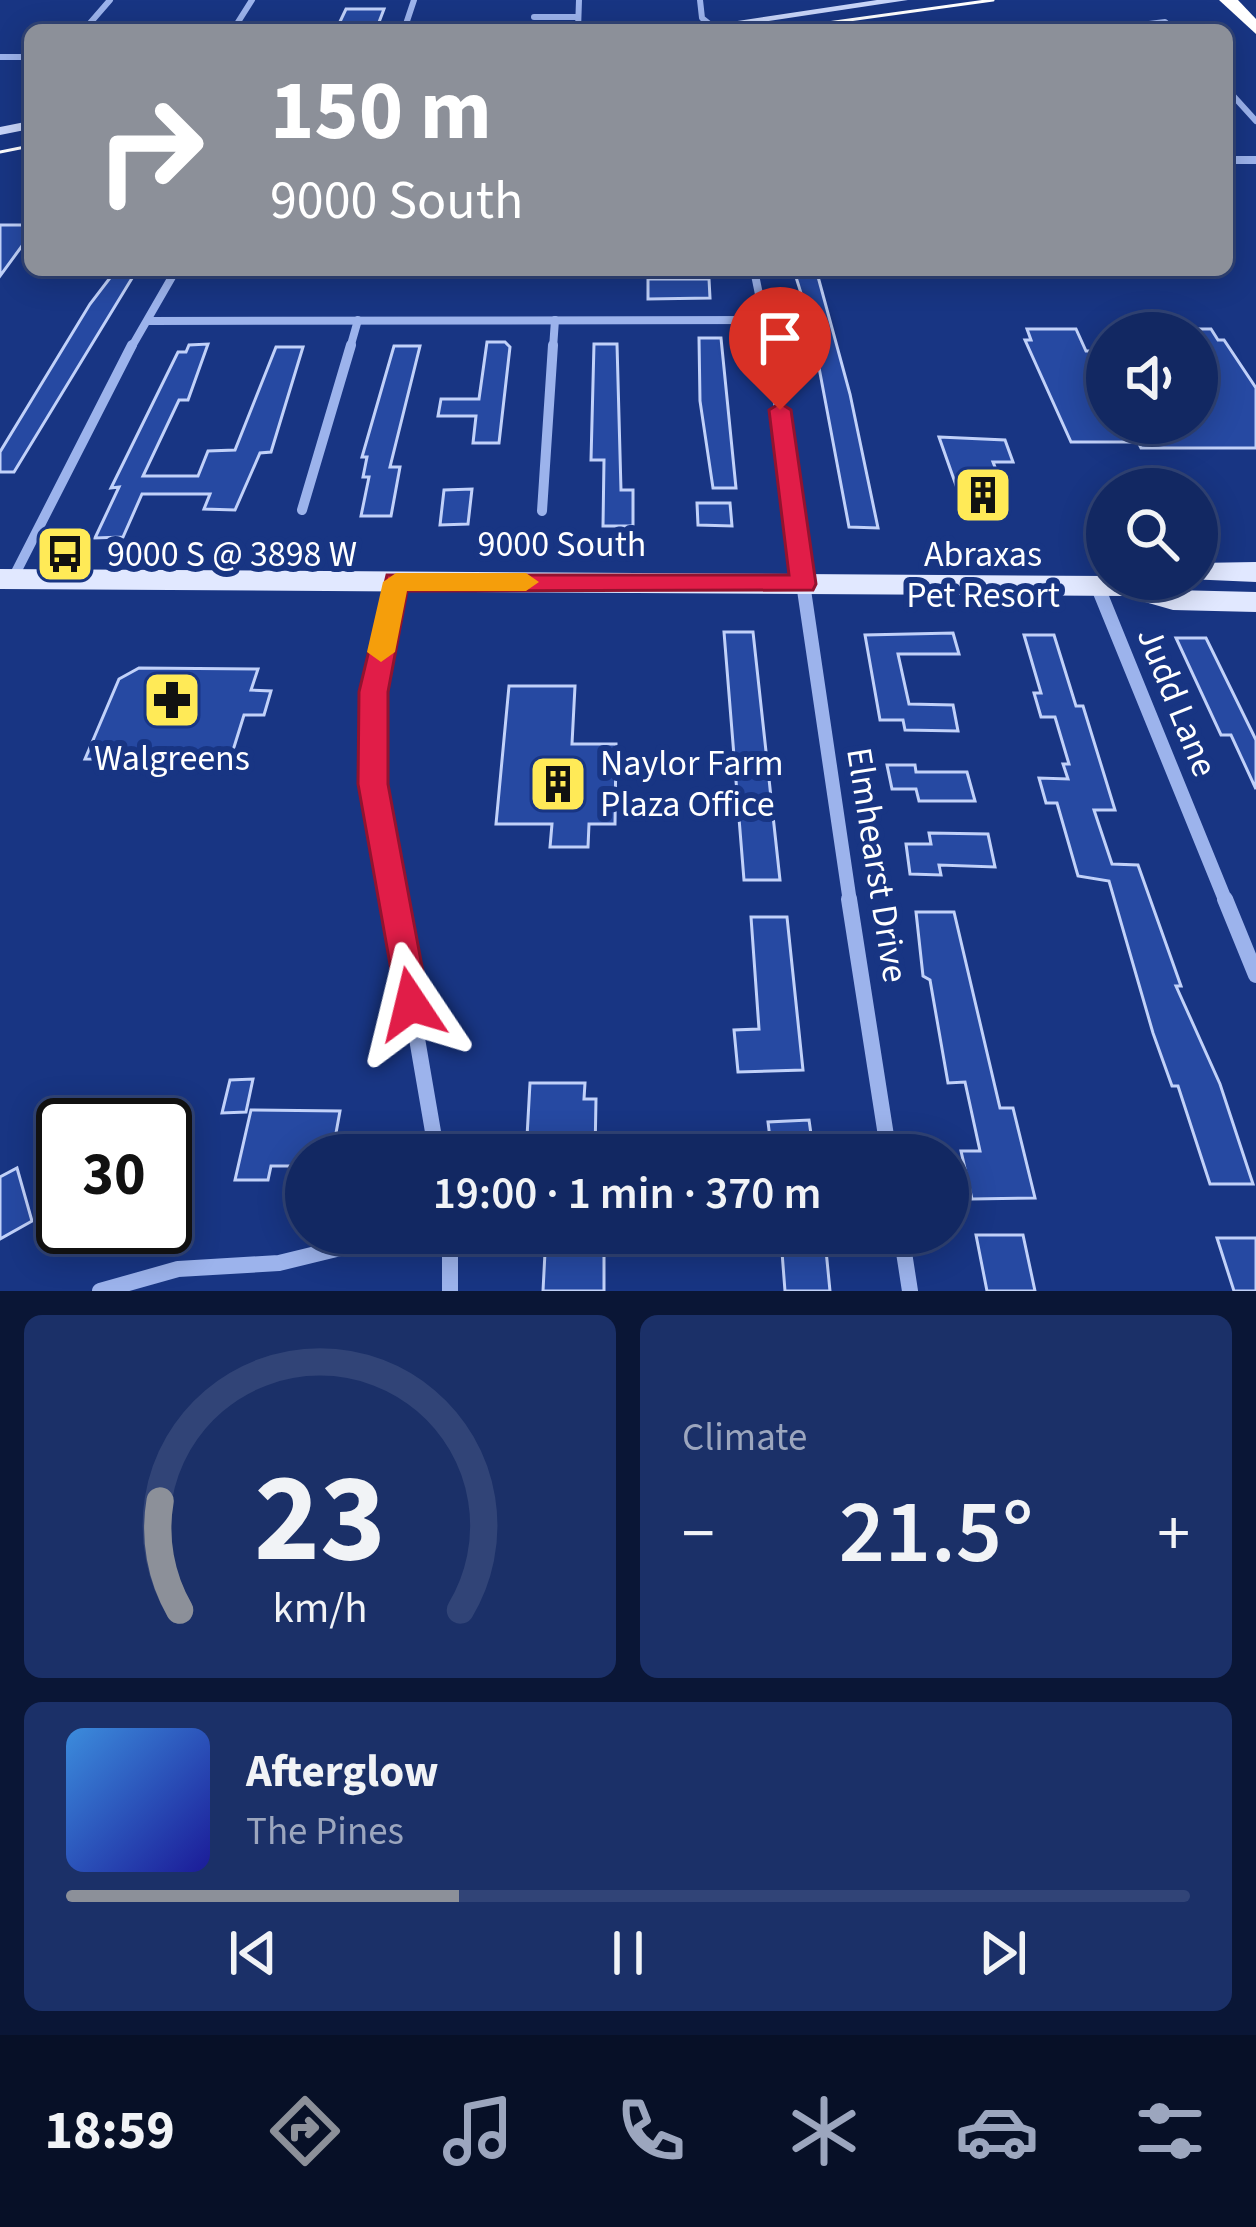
<!DOCTYPE html>
<meta charset="utf-8">
<style>
body{margin:0;font-family:"Source Sans 3",sans-serif;background:#1b3068;color:#f1f3f6;height:100vh;display:flex;flex-direction:column;font-size:45px;white-space:nowrap}
*{box-sizing:border-box;margin:0}
p{font-size:39px;color:#9ca6be}
.icon{flex:none;width:66px;height:66px;fill:none;stroke:currentColor;stroke-width:2;stroke-linecap:round;stroke-linejoin:round}
.map{position:relative;height:1291px;overflow:hidden}
.panel{display:flex;flex-direction:column;gap:24px;padding:24px;background:#0a1636;flex:1}
.panel>*{flex:none}
.guide{position:absolute;left:24px;top:24px;width:1209px;height:252px;border-radius:18px;box-shadow:0 6px 30px #0003,0 0 0 3px #314477;background:#8c9099;color:#fff;overflow:hidden}
.controls{position:absolute;left:1086px;top:312px;display:grid;gap:24px}
.controls a{display:grid;place-items:center;width:132px;height:132px;border-radius:50%;background:#122862;box-shadow:0 6px 30px #0003,0 0 0 3px #314477;font-size:60px}
.speed{position:absolute;left:36px;top:1098px;display:flex;gap:24px;font-size:60px;font-weight:700;text-align:center}
.speed>*{display:grid;place-content:center;width:156px;height:156px;border-radius:50%;background:#122862;box-shadow:0 6px 30px #0003,0 0 0 3px #314477;line-height:1}
.speed .limit{border:6px solid #111;border-radius:18px;background:#fff;color:#111}
.pin{position:absolute;display:grid;place-items:center;width:102px;height:102px;color:#fff;margin:-123px -51px;border-radius:50% 50% 50% 0;rotate:-45deg;box-shadow:0 0 12px #0007}
.pin .icon{rotate:45deg}
.me{position:absolute;width:132px;margin:-66px;rotate:350deg;stroke-linejoin:round;filter:drop-shadow(0 0 9px #0008)}
.turn{display:flex;align-items:center;gap:42px;height:252px;padding:0 48px;font-size:54px}
.turn .icon{width:156px;height:156px;stroke-width:2.5}
.turn b{display:block;font-size:84px;line-height:102px}
.big{font-size:90px;font-weight:600;line-height:1.1}
.panel .widget{flex:1;display:flex;flex-direction:column;justify-content:center;gap:18px;min-width:0;padding:0 42px;border-radius:18px;background:#1b3068}
.panel .dial{align-items:center;gap:0}
.dial svg{height:312px;overflow:visible;fill:none;stroke:#314477;stroke-width:7;stroke-linecap:round;text-anchor:middle}
.dial text{fill:#f1f3f6;stroke:none}
.song{display:flex;align-items:center;gap:36px}
.cover{width:144px;height:144px;border-radius:18px;background:linear-gradient(135deg,hsl(210 70% 55%),hsl(240 70% 35%))}
.played{height:12px;border-radius:6px;background:linear-gradient(90deg,#8c9099 35%,#314477 35%)}
.keys{display:flex;justify-content:space-around;direction:ltr}
.heat{display:flex;justify-content:space-between;align-items:center;font-size:66px;direction:ltr}
.panel .tiles{flex:1;display:grid;gap:24px;grid-template-columns:1fr 1fr}
.widget:last-child{grid-column:span 2}
.trip{position:absolute;left:285px;top:1134px;width:684px;height:120px;border-radius:60px;background:#122862;box-shadow:0 6px 30px #0003,0 0 0 3px #314477;font-weight:600;line-height:120px;text-align:center}
.tab-bar{display:flex;height:192px;justify-content:space-around;align-items:center;background:#071027;color:#9ca6be}
.tab-bar .icon{width:84px;height:84px}
.tab-bar .active{color:#8c9099}
.tab-bar b{font-size:54px;color:#f1f3f6}
.map>svg:first-child{display:block}
</style>
<div class="map">
<svg width="1256" height="1291" viewBox="0 0 1256 1291">
<rect width="100%" height="100%" fill="#183583"/>
<g fill="#2649a2" stroke="#c1d1f9" stroke-width="3">
<polygon points="346,9 384,9 376,30 336,30"/>
<polygon points="0,225 30,225 30,235 0,276"/>
<polygon points="116,270 137,270 14,472 0,472 0,452 90,304"/>
<polygon points="817,273 850,394 878,528 849,527 811,325 795,274"/>
<polygon points="648,279 709,279 710,298 648,299"/>
<polygon points="1027,329 1076,329 1086,351 1107,351 1107,423 1197,423 1197,329 1211,329 1218,340 1224,340 1256,388 1256,448 1141,448 1138,442 1071,442 1025,340 1031,340"/>
<polygon points="699,338 721,338 736,488 713,488 700,401"/>
<polygon points="487,342 505,342 510,347 499,443 473,443 476,416 438,416 441,399 479,399"/>
<polygon points="208,344 188,400 179,400 143,476 198,476 208,451 235,450 276,347 303,347 271,452 260,453 235,510 204,509 210,494 142,494 123,537 95,538 119,487 111,488 178,352 186,352 189,345"/>
<polygon points="594,344 617,344 621,490 633,490 633,526 603,526 604,460 591,460"/>
<polygon points="394,346 420,346 390,467 400,467 391,516 361,516 369,477 363,477 367,457 362,457"/>
<polygon points="939,437 1005,440 1013,462 993,462 1008,500 990,500 989,508 964,508"/>
<polygon points="472,489 468,524 440,525 444,490"/>
<polygon points="697,503 730,503 732,526 698,525"/>
<polygon points="724,632 753,632 780,880 744,880"/>
<polygon points="953,633 959,654 898,654 909,704 953,705 958,731 905,730 903,720 880,720 865,635"/>
<polygon points="1024,635 1054,635 1076,706 1083,706 1115,810 1094,810 1112,864 1138,865 1181,986 1176,986 1220,1084 1253,1184 1210,1184 1178,1086 1172,1086 1153,1033 1109,881 1078,876 1057,803 1046,803 1039,778 1068,779 1063,764 1069,764 1055,717 1041,717 1034,693 1041,693"/>
<polygon points="1176,638 1206,638 1256,740 1256,789 1231,735 1221,735"/>
<polygon points="139,668 258,669 251,690 271,691 264,715 244,715 230,760 85,759 119,679"/>
<polygon points="509,686 575,686 572,744 616,744 615,824 589,824 588,847 550,847 552,824 496,824"/>
<polygon points="887,765 915,765 916,772 967,772 975,801 919,801 916,789 892,789"/>
<polygon points="929,833 988,834 995,867 939,865 941,875 910,874 906,844 931,844"/>
<polygon points="916,912 954,912 1000,1108 1013,1108 1035,1198 972,1199 961,1151 980,1151 965,1082 948,1083 930,980 923,976"/>
<polygon points="751,917 787,917 803,1070 738,1072 734,1030 759,1029"/>
<polygon points="253,1079 246,1112 222,1113 230,1080"/>
<polygon points="530,1083 585,1083 584,1099 596,1099 595,1155 526,1155"/>
<polygon points="251,1110 340,1111 332,1155 306,1155 306,1166 271,1166 268,1180 235,1180"/>
<polygon points="809,1120 814,1155 772,1155 768,1122"/>
<polygon points="17,1168 32,1221 0,1239 0,1177"/>
<polygon points="546,1233 604,1233 604,1291 543,1291"/>
<polygon points="976,1235 1023,1235 1035,1291 987,1291"/>
<polygon points="1217,1238 1256,1238 1256,1291 1234,1291"/>
<polygon points="781,1239 825,1240 830,1291 785,1291"/>
</g>
<g fill="none" stroke-linecap="round" stroke-linejoin="round">
<g stroke="#9cb3ec" stroke-width="6">
<polyline points="700,0 702,18 712,26"/>
<polyline points="534,17 578,17"/>
<polyline points="49,27 86,27"/>
<polyline points="84,30 110,0"/>
<polyline points="233,30 252,0"/>
<polyline points="404,30 414,0"/>
<polyline points="578,30 579,0"/>
<polyline points="1101,30 1165,22 1174,30"/>
<polyline points="0,57 30,57"/>
<polyline points="1227,89 1256,121"/>
</g>
<g stroke="#9cb3ec" stroke-width="8">
<polyline points="1227,160 1256,160"/>
<polyline points="754,270 770,348"/>
<polyline points="149,321 766,320"/>
<polyline points="131,348 176,270"/>
<polyline points="350,348 358,320"/>
<polyline points="553,348 555,320"/>
</g>
<g stroke="#9cb3ec" stroke-width="10">
<polyline points="770,345 804,593"/>
<polyline points="302,510 351,345"/>
<polyline points="542,511 553,345"/>
<polyline points="12,580 132,345"/>
<polyline points="1097,585 1100,593"/>
<polyline points="394,593 396,582"/>
</g>
<g stroke="#9cb3ec" stroke-width="14">
<polyline points="804,590 850,902"/>
<polyline points="1099,590 1226,902"/>
<polyline points="393,902 373,783 373,692 394,590"/>
</g>
<g stroke="#9cb3ec" stroke-width="16">
<polyline points="393,899 437,1155"/>
<polyline points="849,899 889,1155"/>
<polyline points="1225,899 1256,975"/>
<polyline points="450,1233 450,1291"/>
<polyline points="901,1233 910,1291"/>
<polyline points="100,1291 178,1269 279,1263 402,1233"/>
</g>
<g fill="#c8d5f9" fill-rule="evenodd">
<polygon points="877,0 908,0 710,30 678,30"/>
<polygon points="30,121 30,129 0,135 0,127"/>
</g>
<g fill="#e1e8ff" fill-rule="evenodd">
<polygon points="1256,562 1256,582 1187,579 1197,579 1197,563"/>
<polygon points="0,569 1107,576 1173,590 1256,592 1256,612 1173,610 1124,596 0,589"/>
</g>
<polygon fill="#fff" fill-rule="evenodd" points="1219,0 1238,0 1256,19 1256,34"/>
<g stroke="#fff" stroke-width="3">
<polyline points="777,30 993,0"/>
<polyline points="0,152 30,146"/>
</g>
</g>
<polygon fill="#e11d48" stroke="#92132f" stroke-width="3" points="780,403 791,410 816,584 813,590 407,591 388,692 388,784 429,1004 423,1015 411,1020 399,1015 358,784 359,692 387,575 789,575 769,410"/>
<polygon fill="#f59e0b" points="396,573 526,573 539,582 526,591 407,591 395,652 381,662 367,652 383,582"/>
<defs>
<symbol id="building-square" viewBox="-11 -11 22 22"><rect x="-9" y="-9" width="18" height="18" rx="4" fill="#ffea57" stroke="#183583"/><path d="M-4-6H4V6H1V3H-1V6H-4ZM-2.5-4.3h1.7v1.8h-1.7ZM.8-4.3h1.7v1.8H.8ZM-2.5-1h1.7V.8h-1.7ZM.8-1h1.7V.8H.8Z" fill="#111"/></symbol>
<symbol id="bus-square" viewBox="-11 -11 22 22"><rect x="-9" y="-9" width="18" height="18" rx="4" fill="#ffea57" stroke="#183583"/><path d="M-5-6H5V4H4V6H2V4H-2V6H-4V4H-5ZM-3.5-4V0h7V-4ZM-3.5 1.2v1.5H-2V1.2ZM2 1.2v1.5H3.5V1.2Z" fill="#111"/></symbol>
<symbol id="pharmacy-square" viewBox="-11 -11 22 22"><rect x="-9" y="-9" width="18" height="18" rx="4" fill="#ffea57" stroke="#183583"/><path d="M-2-6h4v4h4v4h-4v4h-4v-4h-4v-4h4Z" fill="#111"/></symbol>
</defs>
<g fill-rule="evenodd">
<use href="#building-square" x="950" y="462" width="66" height="66"/>
<use href="#bus-square" x="32" y="521" width="66" height="66"/>
<use href="#pharmacy-square" x="139" y="667" width="66" height="66"/>
<use href="#building-square" x="525" y="751" width="66" height="66"/>
</g>
<g text-anchor="middle" dominant-baseline="central" stroke-width="12" stroke-linejoin="round" paint-order="stroke">
<g font-size="36" fill="#fff" stroke="#183583">
<text x="562" y="544">9000 South</text>
<text transform="translate(1177 702) rotate(68)">Judd Lane</text>
<text transform="translate(877 865) rotate(81)">Elmhearst Drive</text>
</g>
<g font-size="36" fill="#fff" stroke="#183583" text-anchor="start">
<text x="107" y="554">9000 S @ 3898 W</text>
<text x="983" y="554" text-anchor="middle">Abraxas<tspan x="983" dy="41">Pet Resort</tspan></text>
<text x="172" y="758" text-anchor="middle">Walgreens</text>
<text x="600" y="763">Naylor Farm<tspan x="600" dy="41">Plaza Office</tspan></text>
</g>
</g>
</svg>
<div class="controls">
<a><svg class="icon" aria-label="sound" viewBox="0 0 24 24"><path d="M4 9h4l5-4v14l-5-4H4zM17 9q2 3 0 6"/></svg></a>
<a><svg class="icon" aria-label="search" viewBox="0 0 24 24"><circle cx="10" cy="10" r="6"/><path d="M15 15l6 6"/></svg></a>
</div>
<div class="speed"><div class="limit">30</div></div>
<div class="pin" style="left:780px;top:410px;background:#d93025"><svg class="icon" aria-label="arrive" viewBox="0 0 24 24"><path d="M6 21V4h12l-3 4 3 4H6"/></svg></div>
<svg class="me" style="left:411px;top:1004px" viewBox="-20 -20 40 40"><path d="M0-17L14 15 0 8-14 15z" fill="#e11d48" stroke="#fff" stroke-width="4"/></svg>
<div class="trip">19:00 · 1 min · 370 m</div>
<div class="guide">
<div class="turn"><svg class="icon" aria-label="right" viewBox="0 0 24 24"><path d="M7 20v-9h11M14 6l5 5-5 5"/></svg><div><b>150 m</b>9000 South</div></div>
</div>
</div>
<section class="panel">
<div class="tiles">
<div class="widget dial"><svg viewBox="0 0 100 80">
<path d="M14 69A42 42 0 1 1 86 69"/>
<path d="M14 69A42 42 0 0 1 9 41" stroke="#8c9099"/>
<text x="50" y="56" font-size="32" font-weight="700">23</text>
<text x="50" y="72" font-size="11">km/h</text>
</svg></div>
<div class="widget"><p>Climate</p>
<div class="heat"><a>−</a><b class="big">21.5°</b><a>+</a></div>
</div>
<div class="widget">
<div class="song"><i class="cover"></i><div><b>Afterglow</b><p>The Pines</p></div></div>
<div class="played"></div>
<div class="keys"><svg class="icon" aria-label="previous" viewBox="0 0 24 24"><path d="M18 5L8 12l10 7zM5 5v14"/></svg><svg class="icon" aria-label="pause" viewBox="0 0 24 24"><path d="M8 5v14M16 5v14"/></svg><svg class="icon" aria-label="next" viewBox="0 0 24 24"><path d="M6 5l10 7-10 7zM19 5v14"/></svg></div>
</div>
</div>
</section>
<nav class="tab-bar">
<b>18:59</b>
<svg class="icon active" aria-label="directions" viewBox="0 0 24 24"><path d="M12 3l9 9-9 9-9-9zM9 14v-3h6M13 9l2 2-2 2"/></svg>
<svg class="icon" aria-label="music" viewBox="0 0 24 24"><path d="M9 18V5l10-2v13"/><circle cx="6" cy="18" r="3"/><circle cx="16" cy="16" r="3"/></svg>
<svg class="icon" aria-label="phone" viewBox="0 0 24 24"><path d="M5 4h4l2 5-3 2q2 4 5 5l2-3 5 2v4C11 20 4 13 5 4z"/></svg>
<svg class="icon" aria-label="climate" viewBox="0 0 24 24"><path d="M12 3v18M4 7l16 10M4 17L20 7"/></svg>
<svg class="icon" aria-label="car" viewBox="0 0 24 24"><path d="M5 17H2v-5l4-1 3-4h7l3 4 3 1v5h-3M9 17h6M6 11h13"/><circle cx="7" cy="17" r="2"/><circle cx="17" cy="17" r="2"/></svg>
<svg class="icon" aria-label="filters" viewBox="0 0 24 24"><path d="M4 7h16M4 17h16"/><circle cx="9" cy="7" r="2"/><circle cx="15" cy="17" r="2"/></svg>
</nav>
